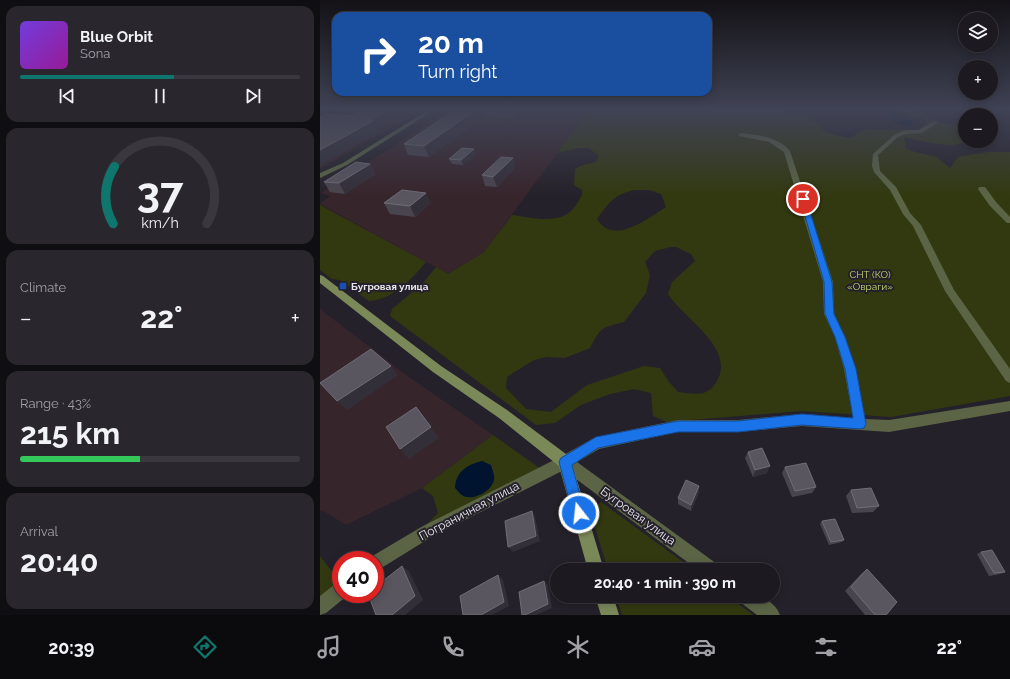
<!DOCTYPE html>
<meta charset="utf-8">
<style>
body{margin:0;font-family:Raleway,sans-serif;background:#29262d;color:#f1f3f6;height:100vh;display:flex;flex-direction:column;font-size:15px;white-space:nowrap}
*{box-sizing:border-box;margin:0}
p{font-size:13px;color:#a0a0a5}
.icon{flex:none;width:22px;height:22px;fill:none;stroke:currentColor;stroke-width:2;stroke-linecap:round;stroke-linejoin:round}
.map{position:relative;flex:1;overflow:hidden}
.side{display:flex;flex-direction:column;gap:6px;padding:6px;background:#0f0e12;width:320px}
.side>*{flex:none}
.guide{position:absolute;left:12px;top:12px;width:380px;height:84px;border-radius:12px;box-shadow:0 2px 10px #0003,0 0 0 1px #3a383e;background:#1a4fa0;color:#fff;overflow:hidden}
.tools{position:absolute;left:638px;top:12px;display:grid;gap:8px}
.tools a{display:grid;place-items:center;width:40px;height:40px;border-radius:50%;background:#1c1920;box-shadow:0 2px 10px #0003,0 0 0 1px #3a383e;font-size:20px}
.speed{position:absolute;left:12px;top:551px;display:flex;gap:8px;font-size:20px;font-weight:700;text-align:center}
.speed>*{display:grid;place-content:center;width:52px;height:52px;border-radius:50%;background:#1c1920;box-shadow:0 2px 10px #0003,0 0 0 1px #3a383e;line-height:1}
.speed .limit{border:6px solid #d22;background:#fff;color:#111}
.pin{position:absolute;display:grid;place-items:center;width:34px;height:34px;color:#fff;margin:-17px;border:2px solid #fff;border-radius:50%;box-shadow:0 1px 4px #0007}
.me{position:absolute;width:44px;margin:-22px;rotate:344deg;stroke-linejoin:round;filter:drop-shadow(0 0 3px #0008)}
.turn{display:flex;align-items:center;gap:14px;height:84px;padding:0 20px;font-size:18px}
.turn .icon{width:52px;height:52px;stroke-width:2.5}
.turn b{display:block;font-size:28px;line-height:34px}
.big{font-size:30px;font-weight:700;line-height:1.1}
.side .tile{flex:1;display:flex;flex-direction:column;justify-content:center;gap:6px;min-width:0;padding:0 14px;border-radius:12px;background:#29262d}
.side .dial{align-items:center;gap:0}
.dial svg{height:104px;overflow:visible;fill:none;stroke:#3a383e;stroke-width:7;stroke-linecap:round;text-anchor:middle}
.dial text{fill:#f1f3f6;stroke:none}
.song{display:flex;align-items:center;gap:12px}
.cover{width:48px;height:48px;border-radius:6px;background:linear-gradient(135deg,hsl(260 70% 55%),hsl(300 70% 35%))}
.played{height:4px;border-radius:2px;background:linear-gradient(90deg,#0f766e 55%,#3a383e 55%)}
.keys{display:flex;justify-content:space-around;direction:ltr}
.heat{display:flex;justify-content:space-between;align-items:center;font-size:22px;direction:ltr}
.charge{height:6px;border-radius:3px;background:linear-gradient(90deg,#34c759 43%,#3a383e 0)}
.trip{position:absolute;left:230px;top:563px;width:230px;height:40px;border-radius:20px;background:#1c1920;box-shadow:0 2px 10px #0003,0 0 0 1px #3a383e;font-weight:700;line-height:40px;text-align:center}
.dock{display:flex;height:64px;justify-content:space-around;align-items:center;background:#0b0a0d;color:#a0a0a5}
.dock .icon{width:28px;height:28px}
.dock .selected{color:#0f766e}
.dock b{font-size:18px;color:#f1f3f6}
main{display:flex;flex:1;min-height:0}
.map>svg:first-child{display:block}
</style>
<main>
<section class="side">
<div class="tile">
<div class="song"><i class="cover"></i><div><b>Blue Orbit</b><p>Sona</p></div></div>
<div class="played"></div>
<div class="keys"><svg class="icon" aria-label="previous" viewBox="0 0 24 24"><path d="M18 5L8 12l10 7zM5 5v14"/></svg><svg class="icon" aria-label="pause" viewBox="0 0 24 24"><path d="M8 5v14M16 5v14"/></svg><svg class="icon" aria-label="next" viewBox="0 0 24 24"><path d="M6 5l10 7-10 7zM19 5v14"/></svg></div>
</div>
<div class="tile dial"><svg viewBox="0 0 100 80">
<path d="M14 69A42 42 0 1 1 86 69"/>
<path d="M14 69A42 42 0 0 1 15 25" stroke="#0f766e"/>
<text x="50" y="56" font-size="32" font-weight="700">37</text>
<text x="50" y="72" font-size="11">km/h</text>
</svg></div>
<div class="tile"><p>Climate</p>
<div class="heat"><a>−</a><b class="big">22°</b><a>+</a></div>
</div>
<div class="tile"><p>Range · 43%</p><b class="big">215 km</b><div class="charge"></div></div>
<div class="tile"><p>Arrival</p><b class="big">20:40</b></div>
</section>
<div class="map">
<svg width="690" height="615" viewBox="0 0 690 615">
<rect width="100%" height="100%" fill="#25212a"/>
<g fill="#37252c">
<polygon points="0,109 103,109 0,169"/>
<polygon points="130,109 270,109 164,252 128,274 0,204 10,196 1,193"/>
<polygon points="0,309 86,375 173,435 102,488 26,525 2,510 0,512"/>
</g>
<g fill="#323910" fill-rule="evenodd">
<path d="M270 109H458C465 118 479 114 490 118 496 120 498 126 504 130 511 135 521 136 530 138L545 129 598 130 608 121 580 111 567 109H583L600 113 618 122 645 128V141H649C628 150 605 141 584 137L586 148 595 152 617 157 630 168 638 157 666 152H690V396L571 417 482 411 347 422 333 416 331 393 314 389 290 394 261 405 235 423 216 425 70 316 72 309 103 283 116 267 128 274 164 252 192 215C215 218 245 227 258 202 260 198 263 195 262 190L254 185 255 169 260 166 276 162 279 156 269 148H259L237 153ZM314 190H330L341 194 346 207C327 219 293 246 277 219 289 202 294 195 314 190ZM351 247H356L371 254 375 261 352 282 348 294C363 318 414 347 398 379 389 398 376 394 358 392L349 382 340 368 324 366 267 385 231 412 206 409 186 388 187 377 214 360 227 357 245 358 270 348C281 327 281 328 304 322L326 293 330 275 325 262 335 251Z"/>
<path d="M0 205 106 262C91 280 74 299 49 301L20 280 12 279 0 270Z"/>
<polygon points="173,435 221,469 102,529 118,513 113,496 102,488"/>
<polygon points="281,502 374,570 288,570 270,511"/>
<polygon points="0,556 20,582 0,599"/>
<polygon points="296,596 408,596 433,615 302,615"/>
</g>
<g fill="#00142f">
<path d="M563 112 585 117 595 123 592 124 591 126C578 126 568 119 563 112Z"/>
<path d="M162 461 171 465C172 470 175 474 174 480 172 490 157 499 147 497 142 497 138 491 135 488 136 471 147 465 162 461Z"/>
</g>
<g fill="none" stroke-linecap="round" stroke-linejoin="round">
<g fill="#5b6546" fill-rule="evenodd">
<polygon points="110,109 116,109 27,165 0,178 0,173 23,163"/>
<polygon points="614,121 619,122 602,133 586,134 578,137 558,155 560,171 576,187 590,213 601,225 634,290 690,369 690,383 686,381 625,291 593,226 583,214 570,190 554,172 552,166 553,154 574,135 585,130 599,130"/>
<path d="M421 133C439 135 458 137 470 151L513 282 514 314 525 337 536 369 545 419 569 420 690 401V411L569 432 482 426 418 432H358L279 449 257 462 397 564 399 570H378L244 470 113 536 55 572V560H49V558L103 526 240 457 276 437 358 420H418L482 414 533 418 524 369 515 337 504 314 503 282 464 152 449 142 419 136V134Z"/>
<polygon points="659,187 665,187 676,202 690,217 690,223 687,223 670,206 658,189"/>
<polygon points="21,582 21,594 28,594 27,596 6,613 0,615 0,596 15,584"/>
<path d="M417 596C435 596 452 596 460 615H437L420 602Z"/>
</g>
<g fill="#7b8959" fill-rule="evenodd">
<polygon points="0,275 3,276 121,366 187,410 250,457 284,570 268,570 239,466 179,418 113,372 0,283"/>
<polygon points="275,596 293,596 299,615 281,615"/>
</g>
</g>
<g fill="#49454f">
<polygon points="136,109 205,109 195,118 165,116 109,157 88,155 84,144"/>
<polygon points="156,155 143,165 132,164 129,159"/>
<polygon points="193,158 195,168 177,187 165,186 162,175"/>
<polygon points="50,164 55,174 25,194 10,192 4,182"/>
<polygon points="64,203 111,203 95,217 70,214"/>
<polygon points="428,452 447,473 433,477 425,458"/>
<polygon points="465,467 496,487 492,493 472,497 462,473"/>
<polygon points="379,486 379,492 371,511 358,504 358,498"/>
<polygon points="531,490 559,506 553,512 532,513 526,496"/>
<polygon points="502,521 524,540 522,542 509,545 500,524"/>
<polygon points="661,552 685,572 680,574 669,576 657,554"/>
<polygon points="547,569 566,615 545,615 525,591 541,574"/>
</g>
<g fill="#332f39">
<polygon points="68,109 90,109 57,130 58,132 0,166 0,150"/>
<polygon points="157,109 163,109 165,116 109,157 104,146"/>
<polygon points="192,109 205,109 195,118"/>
<polygon points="154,149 156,155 143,165 141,160"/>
<polygon points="193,158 195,168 177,187 173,177"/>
<polygon points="50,164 55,174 25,194 19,183"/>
<polygon points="106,193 111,203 95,217 90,206"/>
<polygon points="71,366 78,375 27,410 17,401"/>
<polygon points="96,407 119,438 89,459 80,449"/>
<polygon points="450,466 447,473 433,477 435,470"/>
<polygon points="379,486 379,492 371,511 371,505"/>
<polygon points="212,511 215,516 220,541 193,552 188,547"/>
<polygon points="82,566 89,571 103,600 85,615 72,615"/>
<polygon points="178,575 183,580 189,606 172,615 161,615"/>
<polygon points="224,581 228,585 232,608 216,615 205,615"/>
</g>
<g fill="#5a5660" stroke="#706d76">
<polygon points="43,109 68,109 49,121 53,121 0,150 0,117 7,114 31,116"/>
<polygon points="136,109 157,109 104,146 84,144"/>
<polygon points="142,148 154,149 141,160 129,159"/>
<polygon points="181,157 193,158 173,177 162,175"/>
<polygon points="36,162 50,164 19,183 4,182"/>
<polygon points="82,190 106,193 90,206 64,203"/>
<polygon points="51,349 71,366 17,401 0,383"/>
<polygon points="96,407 111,427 80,449 66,427"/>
<polygon points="442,448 450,466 435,470 428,452"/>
<polygon points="486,463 496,487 475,491 465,467"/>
<polygon points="366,480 379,486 371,505 358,498"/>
<polygon points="551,488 559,506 537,508 531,490"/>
<polygon points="212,511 216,536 188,547 185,521"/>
<polygon points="515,519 524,540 511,542 502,521"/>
<polygon points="672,550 685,572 674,573 661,552"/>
<polygon points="82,566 95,596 72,615 56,615 48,594 55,594 55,587"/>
<polygon points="547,569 577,602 566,615 555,615 531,587"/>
<polygon points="178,575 184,602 161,615 143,615 140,596"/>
<polygon points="224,581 228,604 205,615 202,615 199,592"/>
</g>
<linearGradient id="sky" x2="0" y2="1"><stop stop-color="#141217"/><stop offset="0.56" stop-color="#404355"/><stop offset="1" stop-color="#404355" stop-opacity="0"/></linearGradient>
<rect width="690" height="196" fill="url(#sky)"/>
<polygon fill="#1a73e8" stroke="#114b97" points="481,198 486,199 512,282 514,314 525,337 536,369 546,424 544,428 540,429 482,425 418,432 358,432 278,448 252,465 265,513 263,518 259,520 254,518 239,462 241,458 276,437 358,421 418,421 482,414 533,418 525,369 515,337 505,314 504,282 480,199"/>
<rect fill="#1a4fb4" stroke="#25212a" stroke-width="1.5" x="19" y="282" width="8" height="8" rx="2"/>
<g text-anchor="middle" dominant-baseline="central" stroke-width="4" stroke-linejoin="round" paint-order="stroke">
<g font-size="10" fill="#c3d86d" stroke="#25212a">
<text x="550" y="274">СНТ (КО)<tspan x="550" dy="12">«Овраги»</tspan></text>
</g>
<g font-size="10" font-weight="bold" fill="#e8e6ec" stroke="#25212a" text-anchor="start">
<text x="31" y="286">Бугровая улица</text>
</g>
<g font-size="12" fill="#e8e6ec" stroke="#25212a">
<text transform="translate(149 511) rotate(-28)">Пограничная улица</text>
<text transform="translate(318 516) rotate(36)">Бугровая улица</text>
</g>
</g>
</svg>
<div class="tools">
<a><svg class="icon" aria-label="layers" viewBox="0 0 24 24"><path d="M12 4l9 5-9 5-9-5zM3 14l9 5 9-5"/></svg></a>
<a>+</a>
<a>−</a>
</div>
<div class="speed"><div class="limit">40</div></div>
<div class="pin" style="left:483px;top:199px;background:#d93025"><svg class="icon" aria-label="arrive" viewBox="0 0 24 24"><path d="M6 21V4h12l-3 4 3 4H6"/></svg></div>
<svg class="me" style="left:259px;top:513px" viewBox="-20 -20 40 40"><circle r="17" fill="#1a73e8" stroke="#fff" stroke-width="3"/><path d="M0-11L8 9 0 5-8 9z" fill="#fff"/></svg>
<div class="trip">20:40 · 1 min · 390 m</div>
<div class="guide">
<div class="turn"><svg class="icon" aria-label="right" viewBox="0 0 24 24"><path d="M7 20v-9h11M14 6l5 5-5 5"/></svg><div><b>20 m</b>Turn right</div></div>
</div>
</div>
</main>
<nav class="dock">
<b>20:39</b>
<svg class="icon selected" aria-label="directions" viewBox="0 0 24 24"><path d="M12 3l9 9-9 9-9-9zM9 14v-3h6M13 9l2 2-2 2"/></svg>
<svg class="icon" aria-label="music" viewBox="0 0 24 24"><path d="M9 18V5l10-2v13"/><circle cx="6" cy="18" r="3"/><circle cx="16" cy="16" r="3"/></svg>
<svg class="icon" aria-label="phone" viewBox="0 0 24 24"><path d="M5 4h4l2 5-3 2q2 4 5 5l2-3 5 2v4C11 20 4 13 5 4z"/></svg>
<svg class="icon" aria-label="climate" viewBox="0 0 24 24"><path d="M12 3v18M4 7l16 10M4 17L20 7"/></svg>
<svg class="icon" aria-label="car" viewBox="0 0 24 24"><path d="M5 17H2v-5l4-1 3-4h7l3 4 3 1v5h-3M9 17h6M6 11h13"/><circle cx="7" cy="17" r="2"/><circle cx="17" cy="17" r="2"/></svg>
<svg class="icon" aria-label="filters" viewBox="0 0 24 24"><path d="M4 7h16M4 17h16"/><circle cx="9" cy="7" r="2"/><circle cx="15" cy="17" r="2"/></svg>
<b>22°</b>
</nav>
